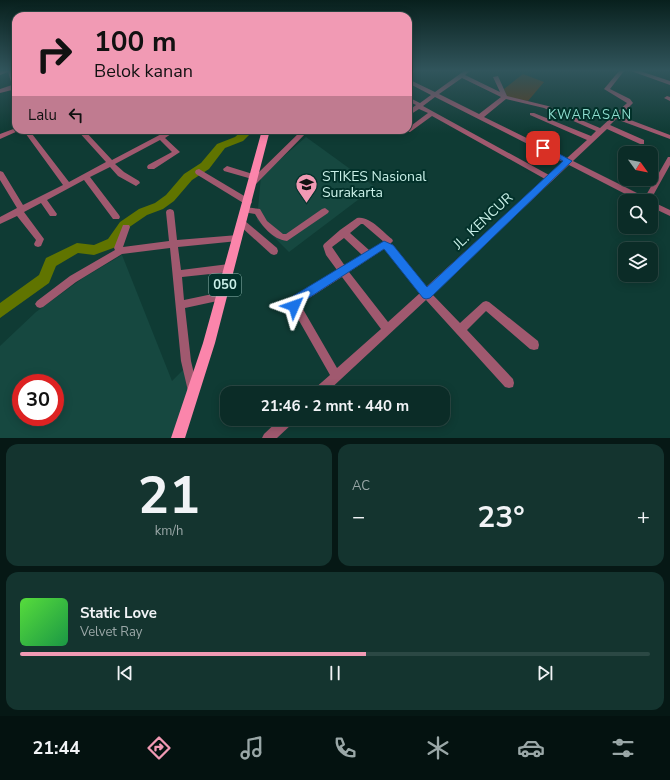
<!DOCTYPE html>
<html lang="id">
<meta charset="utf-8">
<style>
body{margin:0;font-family:"Nunito Sans",sans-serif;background:#14342f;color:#f1f3f6;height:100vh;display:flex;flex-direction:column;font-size:15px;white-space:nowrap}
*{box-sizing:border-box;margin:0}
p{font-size:13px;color:#9aa7a7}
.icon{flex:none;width:22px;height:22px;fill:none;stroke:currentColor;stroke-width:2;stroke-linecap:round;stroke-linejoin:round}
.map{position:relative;height:438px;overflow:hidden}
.sheet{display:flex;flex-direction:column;gap:6px;padding:6px;background:#061815;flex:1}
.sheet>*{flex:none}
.hud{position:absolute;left:12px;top:12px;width:400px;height:122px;border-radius:12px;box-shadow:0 2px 10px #0003,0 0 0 1px #2b4844;background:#f19ab4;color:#111;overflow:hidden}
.needle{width:26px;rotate:123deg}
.buttons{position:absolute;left:618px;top:146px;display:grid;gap:8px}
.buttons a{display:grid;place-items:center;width:40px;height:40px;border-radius:8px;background:#0b2c27;box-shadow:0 2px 10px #0003,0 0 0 1px #2b4844;font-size:20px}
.speed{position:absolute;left:12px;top:374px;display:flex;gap:8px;font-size:20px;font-weight:700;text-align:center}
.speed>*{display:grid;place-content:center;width:52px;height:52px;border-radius:50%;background:#0b2c27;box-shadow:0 2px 10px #0003,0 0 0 1px #2b4844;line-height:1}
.speed .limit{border:6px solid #d22;background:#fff;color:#111}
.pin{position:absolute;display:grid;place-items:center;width:34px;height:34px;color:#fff;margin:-17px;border-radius:8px;box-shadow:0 2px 6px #0006}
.me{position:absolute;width:44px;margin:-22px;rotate:47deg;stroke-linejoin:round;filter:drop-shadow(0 0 3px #0008)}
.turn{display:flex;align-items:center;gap:14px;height:84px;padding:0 16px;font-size:18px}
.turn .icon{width:52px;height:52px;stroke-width:2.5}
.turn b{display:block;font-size:28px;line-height:34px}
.then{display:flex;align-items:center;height:38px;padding:0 16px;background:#0003;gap:8px;font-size:15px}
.big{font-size:30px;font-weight:700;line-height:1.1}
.sheet .tile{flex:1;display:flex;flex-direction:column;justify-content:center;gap:6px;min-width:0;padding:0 14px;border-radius:12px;background:#14342f}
.sheet .dial{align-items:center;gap:0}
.dial b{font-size:52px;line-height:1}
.song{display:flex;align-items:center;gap:12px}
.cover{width:48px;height:48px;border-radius:6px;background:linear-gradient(135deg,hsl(110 70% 55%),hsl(140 70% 35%))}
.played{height:4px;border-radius:2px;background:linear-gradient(90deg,#f19ab4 55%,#2b4844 55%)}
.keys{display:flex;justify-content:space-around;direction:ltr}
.heat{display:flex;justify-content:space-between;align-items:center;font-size:22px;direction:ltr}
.sheet .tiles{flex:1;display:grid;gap:6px;grid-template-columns:1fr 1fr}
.tile:last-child{grid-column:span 2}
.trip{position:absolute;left:220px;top:386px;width:230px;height:40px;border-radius:12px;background:#0b2c27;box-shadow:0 2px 10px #0003,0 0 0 1px #2b4844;font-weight:700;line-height:40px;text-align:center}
.tab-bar{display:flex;height:64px;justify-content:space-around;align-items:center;background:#041210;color:#9aa7a7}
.tab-bar .icon{width:28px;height:28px}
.tab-bar .on{color:#f19ab4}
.tab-bar b{font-size:18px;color:#f1f3f6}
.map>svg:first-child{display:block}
</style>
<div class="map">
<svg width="670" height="438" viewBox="0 0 670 438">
<rect width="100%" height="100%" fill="#0f3b34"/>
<g fill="#164840" fill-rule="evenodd">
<polygon points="306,137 375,187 289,252 257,220 261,176"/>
<path d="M122 255 172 381 187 366 190 392 174 438H0V346L36 312 83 278ZM21 383H55V417H21Z"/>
</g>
<polygon fill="#5d3816" points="523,74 544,82 528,101 507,97 504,89"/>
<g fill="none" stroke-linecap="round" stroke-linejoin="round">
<polygon fill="#607400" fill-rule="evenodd" points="243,130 254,130 243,141 225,148 209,169 192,180 174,201 163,209 147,215 128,228 116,247 94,255 78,253 56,266 49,283 0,318 0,303 39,275 46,258 77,243 94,245 108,239 120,222 139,209 155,203 166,195 184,174 201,163 217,144 235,137"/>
<g fill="#a0596f" fill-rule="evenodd">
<polygon points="0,71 13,71 16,80 16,89 0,93 0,89 12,85 8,72 0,75"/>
<polygon points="409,71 415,71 408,77"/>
<path d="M464 71H470L465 75 500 92 493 77 498 76 507 96 548 106 600 128 627 103 604 89 619 71H624L610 89 630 99 633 103 620 116 670 135V139L616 119 610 125 644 140V144H640L607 129 573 161 645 197 668 157H670V165L650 201H639L569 165 432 294 460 323 483 302 486 301 489 302 538 341 539 345 538 349 534 350 530 349 486 311 467 330 513 379 514 383 513 387 509 388 505 387 426 300 326 393H313L314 389 330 375 289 303 291 300 337 270 326 255 323 246 324 244 340 230 357 218C369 215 383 232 392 239L393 241 390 244 393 245 426 287 545 179 432 116 410 132H406L405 130H408V128L428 113 419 109 408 116V111L416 105 408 101V97L420 103 431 95 408 83V79L435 92ZM462 78 501 97 479 114 439 94ZM435 97 563 162 549 175 423 106ZM506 99 544 108 596 131 591 136 534 113H530V115L587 140 567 158 484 117ZM361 224H363L384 242 369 250 350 233ZM344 238 362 255 345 266 332 247ZM384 249 387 251 420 293 388 322 349 272ZM342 277 381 329 337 368 300 304Z"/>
<polygon points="631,71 640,71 670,81 670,85"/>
<polygon points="667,96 670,97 670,101 664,98"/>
<polygon points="16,128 16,130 19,130 18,131 0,139 0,134"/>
<polygon points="23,130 29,130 69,182 106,162 77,130 84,130 112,160 169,130 177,130 165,138 180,152 154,169 148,169 147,167 148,165 172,152 160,140 115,164 124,172 139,181 140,183 136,186 118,176 110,167 90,177 119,215 120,217 119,219 113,219 84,180 47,200 57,214 56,216 50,216 41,203 24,212 44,239 41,246 38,247 35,246 34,244 36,240 17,216 0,224 0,217 17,208 0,180 0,171 3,172 23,205 63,185"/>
<polygon points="302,130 309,130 256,184 250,184 249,182 252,179 224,171 223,169 227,166 256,175"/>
<polygon points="199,169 251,200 252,202 251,204 245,204 196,174 195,172 196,170"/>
<polygon points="651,201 670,210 670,216 651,207"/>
<path d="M246 207 260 209 267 221 283 234H286L322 209 325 208 329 211 328 213 287 241C272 239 262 226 255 214L243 212 242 210Z"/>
<polygon points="170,209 173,210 174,212 177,240 238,235 241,236 242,238 241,240 238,241 178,247 181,270 229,264 232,265 233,268 232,271 229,272 182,277 184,300 222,292 225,293 227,296 225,299 222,300 185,308 191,361 198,391 197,395 193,396 189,395 188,391 181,361 170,248 122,254 76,282 43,307 40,308 37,307 35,304 37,301 70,276 115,250 114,248 123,225 129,225 130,227 123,247 169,241 166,212 167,210"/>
<polygon points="242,220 245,221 277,248 278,251 277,254 274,255 271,254 239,225 238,223 239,221"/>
<polygon points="280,419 295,419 293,423 277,438 262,438 264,434"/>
</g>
<polygon fill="#fb85ab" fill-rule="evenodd" points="262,130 270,130 215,343 185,438 171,438 203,343"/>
</g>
<linearGradient id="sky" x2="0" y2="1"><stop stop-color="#08201d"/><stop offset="0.53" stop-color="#31555c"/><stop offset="1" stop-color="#31555c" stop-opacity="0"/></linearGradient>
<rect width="670" height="133" fill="url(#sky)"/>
<polygon fill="#1a73e8" stroke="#114b97" points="540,146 545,146 572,161 430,298 426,299 423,298 384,249 301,303 298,310 294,311 290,310 288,303 293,296 384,241 393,245 427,287 563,161 540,150"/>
<defs>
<symbol id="university-pin" viewBox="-11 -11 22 30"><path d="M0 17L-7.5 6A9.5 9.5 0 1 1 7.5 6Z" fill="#f19ab4" stroke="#02312a"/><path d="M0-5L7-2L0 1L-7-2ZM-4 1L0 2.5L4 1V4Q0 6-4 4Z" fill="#111"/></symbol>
</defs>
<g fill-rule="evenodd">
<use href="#university-pin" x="294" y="172" width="25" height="34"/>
</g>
<g text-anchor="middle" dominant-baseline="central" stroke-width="4" stroke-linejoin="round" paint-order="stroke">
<g font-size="13" letter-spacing="1" fill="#8edecf" stroke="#02312a">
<text x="590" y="115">KWARASAN</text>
</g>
<rect fill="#02312a" stroke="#8eb7af" stroke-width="1" x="209" y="274" width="32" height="22" rx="3"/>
<g font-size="13" font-weight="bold" fill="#caf0e8">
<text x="225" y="285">050</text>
</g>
<g font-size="14" fill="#caf0e8" stroke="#02312a" text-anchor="start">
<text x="322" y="176">STIKES Nasional<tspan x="322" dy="16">Surakarta</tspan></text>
</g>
<g font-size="14" fill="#caf0e8" stroke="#02312a">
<text transform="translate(483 221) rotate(-43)">JL. KENCUR</text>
</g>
</g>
</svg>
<div class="buttons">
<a><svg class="needle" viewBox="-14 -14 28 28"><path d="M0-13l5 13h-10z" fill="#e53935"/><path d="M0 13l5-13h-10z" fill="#9aa7a7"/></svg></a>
<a><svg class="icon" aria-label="search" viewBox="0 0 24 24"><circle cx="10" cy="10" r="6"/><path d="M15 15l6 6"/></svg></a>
<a><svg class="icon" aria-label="layers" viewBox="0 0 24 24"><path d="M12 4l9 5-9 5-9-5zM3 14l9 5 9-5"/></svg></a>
</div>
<div class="speed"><div class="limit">30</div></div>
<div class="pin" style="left:543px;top:148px;background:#d93025"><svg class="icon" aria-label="arrive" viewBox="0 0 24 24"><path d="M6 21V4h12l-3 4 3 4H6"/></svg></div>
<svg class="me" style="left:294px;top:306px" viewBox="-20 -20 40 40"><path d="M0-17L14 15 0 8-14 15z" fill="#1a73e8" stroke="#fff" stroke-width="4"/></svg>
<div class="trip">21:46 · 2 mnt · 440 m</div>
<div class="hud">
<div class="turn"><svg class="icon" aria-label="right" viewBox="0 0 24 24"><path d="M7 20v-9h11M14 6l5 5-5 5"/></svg><div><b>100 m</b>Belok kanan</div></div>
<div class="then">Lalu<svg class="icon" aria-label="left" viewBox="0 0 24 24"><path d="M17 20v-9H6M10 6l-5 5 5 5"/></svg></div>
</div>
</div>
<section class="sheet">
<div class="tiles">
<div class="tile dial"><b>21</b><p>km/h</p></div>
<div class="tile"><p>AC</p>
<div class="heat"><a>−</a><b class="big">23°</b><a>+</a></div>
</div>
<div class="tile">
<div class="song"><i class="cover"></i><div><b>Static Love</b><p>Velvet Ray</p></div></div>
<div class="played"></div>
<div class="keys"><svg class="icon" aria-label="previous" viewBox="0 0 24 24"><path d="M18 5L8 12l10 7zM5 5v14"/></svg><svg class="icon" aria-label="pause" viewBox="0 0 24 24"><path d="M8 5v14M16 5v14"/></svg><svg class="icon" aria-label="next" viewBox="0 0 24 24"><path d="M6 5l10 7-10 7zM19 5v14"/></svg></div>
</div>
</div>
</section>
<nav class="tab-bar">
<b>21:44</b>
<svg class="icon on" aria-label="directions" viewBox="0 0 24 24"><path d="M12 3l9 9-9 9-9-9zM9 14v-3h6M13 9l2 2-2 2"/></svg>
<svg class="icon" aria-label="music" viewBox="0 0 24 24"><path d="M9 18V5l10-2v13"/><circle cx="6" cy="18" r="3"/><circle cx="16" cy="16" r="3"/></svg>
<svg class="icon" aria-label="phone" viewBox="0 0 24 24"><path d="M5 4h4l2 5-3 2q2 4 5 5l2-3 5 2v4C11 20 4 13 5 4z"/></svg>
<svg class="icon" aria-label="climate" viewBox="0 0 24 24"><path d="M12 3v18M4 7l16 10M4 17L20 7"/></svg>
<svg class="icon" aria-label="car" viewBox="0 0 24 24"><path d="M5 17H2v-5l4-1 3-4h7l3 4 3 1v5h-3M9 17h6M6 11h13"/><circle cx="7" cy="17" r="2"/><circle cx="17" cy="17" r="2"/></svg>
<svg class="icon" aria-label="filters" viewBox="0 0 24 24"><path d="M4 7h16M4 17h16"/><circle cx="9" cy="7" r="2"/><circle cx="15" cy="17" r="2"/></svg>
</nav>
